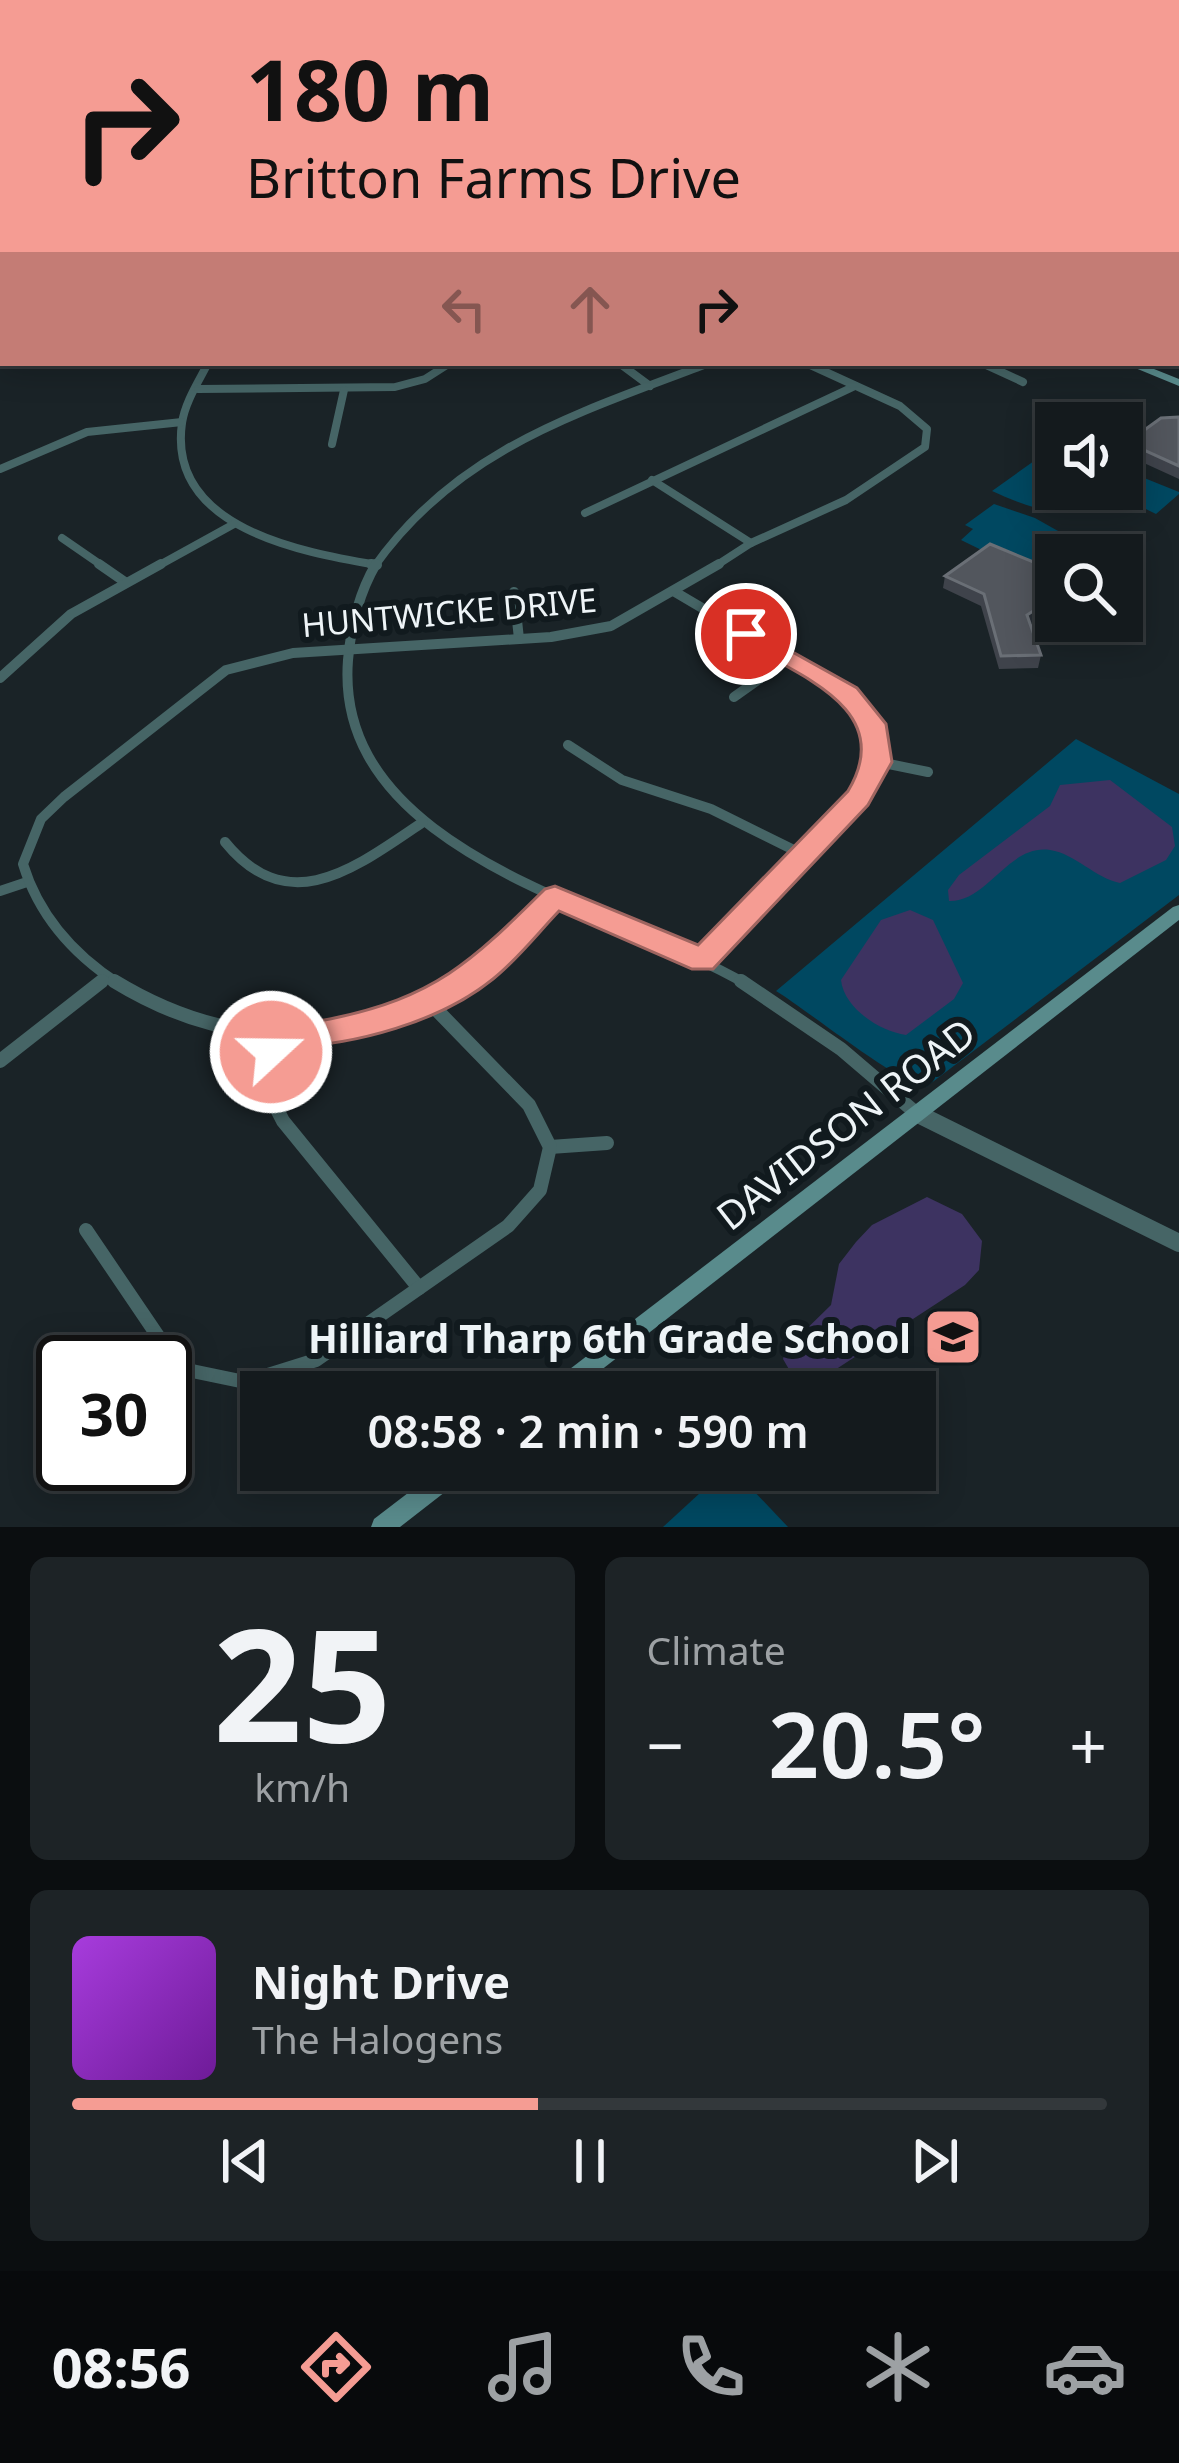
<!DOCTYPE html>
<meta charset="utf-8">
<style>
body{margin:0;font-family:"Noto Sans",sans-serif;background:#1d2326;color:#f1f3f6;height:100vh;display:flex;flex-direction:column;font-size:45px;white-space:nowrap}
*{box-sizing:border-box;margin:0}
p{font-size:39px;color:#9da1a4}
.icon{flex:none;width:66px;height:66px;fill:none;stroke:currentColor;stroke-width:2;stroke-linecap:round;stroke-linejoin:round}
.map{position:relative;height:1527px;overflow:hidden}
.details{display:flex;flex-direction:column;gap:30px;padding:30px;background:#0b0e10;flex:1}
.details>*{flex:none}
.hud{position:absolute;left:0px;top:0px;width:1179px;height:366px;box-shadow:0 6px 30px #0003,0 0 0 3px #33383b;background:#f59c93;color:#111;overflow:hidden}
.controls{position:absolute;left:1035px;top:402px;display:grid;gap:24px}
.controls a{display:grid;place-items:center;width:108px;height:108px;border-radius:0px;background:#141a1d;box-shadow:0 6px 30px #0003,0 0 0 3px #33383b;font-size:60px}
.speed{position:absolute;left:36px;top:1335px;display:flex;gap:24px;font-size:60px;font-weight:700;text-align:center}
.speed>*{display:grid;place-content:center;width:156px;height:156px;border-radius:50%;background:#141a1d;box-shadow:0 6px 30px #0003,0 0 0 3px #33383b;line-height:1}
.speed .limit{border:6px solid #111;border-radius:18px;background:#fff;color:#111}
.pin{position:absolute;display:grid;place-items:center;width:102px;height:102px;color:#fff;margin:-51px;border:6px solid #fff;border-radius:50%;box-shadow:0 3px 12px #0007}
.me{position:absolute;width:132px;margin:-66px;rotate:69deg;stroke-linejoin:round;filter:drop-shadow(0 0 9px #0008)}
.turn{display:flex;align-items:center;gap:42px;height:252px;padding:0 48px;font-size:54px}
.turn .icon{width:156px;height:156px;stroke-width:2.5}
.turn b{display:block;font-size:84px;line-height:102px}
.lanes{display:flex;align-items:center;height:114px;padding:0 48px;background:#0003;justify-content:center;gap:60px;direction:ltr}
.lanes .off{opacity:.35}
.big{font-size:90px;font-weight:600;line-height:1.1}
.details .card{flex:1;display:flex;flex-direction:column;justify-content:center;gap:18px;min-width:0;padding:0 42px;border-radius:18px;background:#1d2326}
.details .dial{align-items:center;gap:0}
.dial b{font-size:156px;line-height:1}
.song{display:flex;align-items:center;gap:36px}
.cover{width:144px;height:144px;border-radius:18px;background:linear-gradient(135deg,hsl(280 70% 55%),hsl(280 70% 35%))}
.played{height:12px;border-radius:6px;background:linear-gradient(90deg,#f59c93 45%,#33383b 45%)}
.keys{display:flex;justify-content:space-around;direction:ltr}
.heat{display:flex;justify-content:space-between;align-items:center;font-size:66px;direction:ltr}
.details .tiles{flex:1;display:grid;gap:30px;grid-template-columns:1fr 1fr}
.card:last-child{grid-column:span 2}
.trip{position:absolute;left:240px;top:1371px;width:696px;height:120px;border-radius:0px;background:#141a1d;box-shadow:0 6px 30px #0003,0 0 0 3px #33383b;font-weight:600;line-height:120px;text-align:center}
.dock{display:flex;height:192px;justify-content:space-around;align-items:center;background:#080a0c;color:#9da1a4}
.dock .icon{width:84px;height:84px}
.dock .on{color:#f59c93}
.dock b{font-size:54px;color:#f1f3f6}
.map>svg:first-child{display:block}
</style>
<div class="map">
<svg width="1179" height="1527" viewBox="0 0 1179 1527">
<rect width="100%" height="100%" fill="#1a2327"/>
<g fill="#004861">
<path d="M1034 461 1056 467V489L1103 492C1062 521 1034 510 992 491Z"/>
<polygon points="1122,469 1179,492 1179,494 1156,514 1105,489 1122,489"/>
<polygon points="994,504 1035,518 1083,545 1070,555 1056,555 1056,570 1008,563 961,540 973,529 965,525"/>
<path d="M1076 739 1179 794V895L926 1087C902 1086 807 1010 776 991Z"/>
<polygon points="725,1470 734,1470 788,1527 663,1527"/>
</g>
<g fill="#3d3361">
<path d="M1110 780 1172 827 1175 846 1166 860 1120 883C1095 878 1076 854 1050 850 1008 844 988 902 949 901L948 890 959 875 1050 806 1060 785Z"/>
<path d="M910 910 933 920 963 983 954 999 906 1035C879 1031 844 1008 841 980L881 920Z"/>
<polygon points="927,1197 962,1214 982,1241 979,1270 965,1285 818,1381 790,1371 783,1359 786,1349 831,1305 839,1264 856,1242 872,1225"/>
</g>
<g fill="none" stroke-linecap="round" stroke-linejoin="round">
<g stroke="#3d3361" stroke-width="3">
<polyline points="166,3 177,0"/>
<polyline points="0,112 3,107"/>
</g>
<g stroke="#466566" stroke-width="6">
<polyline points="922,0 932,3"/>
<polyline points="963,0 972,3"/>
<polyline points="1003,0 1013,3"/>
<polyline points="1035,0 1049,0"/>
<polyline points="1095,0 1106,3"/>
<polyline points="1134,0 1142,3"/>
<polyline points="980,3 988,0"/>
<polyline points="1072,3 1079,0"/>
</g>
<g stroke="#466566" stroke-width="8">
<path d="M208 363C199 381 185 402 182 423 167 528 301 552 377 565"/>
<polyline points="619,363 650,386"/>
<polyline points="982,363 1023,382"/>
<polyline points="198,389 395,387 425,379 450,363"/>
<polyline points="332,444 344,390"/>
<polyline points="0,469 87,432 182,422"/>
<polyline points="652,480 751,543"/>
<polyline points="585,513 855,386"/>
<polyline points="62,538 104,567"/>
<polyline points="156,567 234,524"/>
<path d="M374 567C458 448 579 413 709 363"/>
<polyline points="714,567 751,543 846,500 925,447 927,429 900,406 806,363"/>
</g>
<g stroke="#466566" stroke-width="10">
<polyline points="99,564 125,582"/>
<polyline points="371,564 377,565"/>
<path d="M376 564C359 593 351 626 348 660 333 854 615 907 746 984"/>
<polyline points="514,592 519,639"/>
<polyline points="675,592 848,694 873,724 879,762 858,798 703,960"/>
<polyline points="0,678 71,614 161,564"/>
<polyline points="734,697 789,658"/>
<polyline points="568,745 622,780 711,809 804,855"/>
<polyline points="879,762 928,772"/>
<path d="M225 842C289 921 356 867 423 822"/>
<polyline points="0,891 27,882"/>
<polyline points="98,984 106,978"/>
<path d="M119 984C74 955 39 916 23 864L41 819 64 797 226 670 293 653 551 637 611 626 719 564"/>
<polyline points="454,984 510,942 555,897"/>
</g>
<g stroke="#466566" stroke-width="14">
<path d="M114 981C232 1053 342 1048 459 981"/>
<polyline points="741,981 841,1049 916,1113"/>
<polyline points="275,1035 266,1088 283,1121 419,1288"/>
<polyline points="0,1061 102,981"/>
<polyline points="550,1147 607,1143"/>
<polyline points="86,1230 168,1351 192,1371 245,1382 316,1360 508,1226 540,1190 550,1147 529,1105 429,1002"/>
</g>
<polyline stroke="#466566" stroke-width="18" points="916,1113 1179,1243"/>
<g fill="#598b8c" fill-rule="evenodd">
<polygon points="201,0 212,0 216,3 205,3"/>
<polygon points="368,0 379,0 374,3 363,3"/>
<polygon points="3,131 3,137 0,138 0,132"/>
<polygon points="1123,363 1139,363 1179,379 1179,386"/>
<polygon points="1179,905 1179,920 573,1392 546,1392 549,1385 1173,907"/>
<polygon points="438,1470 466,1470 463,1478 400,1527 371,1527 374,1519"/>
</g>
<polygon fill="#73c3c6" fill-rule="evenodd" points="1176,114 1179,115 1179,123 1176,122"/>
</g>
<g fill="#3f434b">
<polygon points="653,0 759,0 769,3 662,3"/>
<polygon points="1179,417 1179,479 1122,453 1122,423 1143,431"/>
<polygon points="1056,560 1056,607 1030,624 1041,655 1038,668 999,669 981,606 943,588 945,576 1044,567 1045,561"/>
<polygon points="1122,564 1129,581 1126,594 1122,594"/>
</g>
<g fill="#282e35">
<polygon points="569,0 595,0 587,3 561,3"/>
<polygon points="1056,596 1056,607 1024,628 1027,615"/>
</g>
<g fill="#52565d" stroke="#6a6f76" stroke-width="3">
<polygon points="497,0 569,0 561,3 488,3"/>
<polygon points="683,0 759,0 769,3 692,3"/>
<polygon points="1176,167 1179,169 1179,189 1176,190"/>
<polygon points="1176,209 1179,212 1179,230 1176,230"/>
<polygon points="1179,417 1179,466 1122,440 1122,423 1115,423 1118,421 1143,431 1161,418"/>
<polygon points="990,544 1048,568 1045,561 1056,560 1056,596 1027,615 1041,655 1001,656 984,594 945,576"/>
<polygon points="1122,564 1129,581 1122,581"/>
</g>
<path fill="#f59c93" stroke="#9f6560" stroke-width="3" d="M746 626 857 688 886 724 892 762 868 805 713 969H692L559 911C538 933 517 960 493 979 440 1022 355 1045 288 1047L282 1061H259L255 1052 264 1026C286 1019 308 1024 330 1019 436 997 471 962 545 889L555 886 698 945 848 791C898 708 797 675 737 639L734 634Z"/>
<defs>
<symbol id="school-square" viewBox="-11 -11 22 22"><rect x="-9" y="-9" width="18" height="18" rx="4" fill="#f59c93" stroke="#111a1e"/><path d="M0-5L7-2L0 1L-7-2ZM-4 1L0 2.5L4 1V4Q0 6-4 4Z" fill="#111"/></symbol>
</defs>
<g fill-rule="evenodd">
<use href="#school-square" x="920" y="1304" width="66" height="66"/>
</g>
<g text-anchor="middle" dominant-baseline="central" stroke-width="12" stroke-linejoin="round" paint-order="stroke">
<g font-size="33" fill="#eef4f7" stroke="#111a1e">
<text transform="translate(449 612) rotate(-5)">HUNTWICKE DRIVE</text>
</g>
<g font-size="39" fill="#eef4f7" stroke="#111a1e">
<text transform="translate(845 1123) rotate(-38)">DAVIDSON ROAD</text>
</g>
<g font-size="39" font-weight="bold" fill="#eef4f7" stroke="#111a1e" text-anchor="end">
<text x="911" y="1337">Hilliard Tharp 6th Grade School</text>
</g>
</g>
</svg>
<div class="controls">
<a><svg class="icon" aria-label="sound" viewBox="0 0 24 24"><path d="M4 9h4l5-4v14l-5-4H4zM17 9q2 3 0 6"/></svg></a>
<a><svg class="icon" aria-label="search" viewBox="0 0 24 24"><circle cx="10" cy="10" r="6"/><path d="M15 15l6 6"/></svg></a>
</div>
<div class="speed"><div class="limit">30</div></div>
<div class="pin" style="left:746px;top:634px;background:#d93025"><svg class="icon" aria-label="arrive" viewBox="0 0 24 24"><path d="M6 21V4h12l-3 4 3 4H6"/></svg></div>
<svg class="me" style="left:271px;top:1052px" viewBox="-20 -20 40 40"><circle r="17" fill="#f59c93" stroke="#fff" stroke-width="3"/><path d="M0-11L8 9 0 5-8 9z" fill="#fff"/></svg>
<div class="trip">08:58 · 2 min · 590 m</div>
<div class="hud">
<div class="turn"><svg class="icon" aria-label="right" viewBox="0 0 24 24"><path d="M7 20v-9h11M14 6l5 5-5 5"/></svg><div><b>180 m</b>Britton Farms Drive</div></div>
<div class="lanes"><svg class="icon off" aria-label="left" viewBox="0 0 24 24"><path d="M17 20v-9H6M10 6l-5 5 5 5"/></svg><svg class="icon off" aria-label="ahead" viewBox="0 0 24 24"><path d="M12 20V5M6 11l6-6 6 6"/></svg><svg class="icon" aria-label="right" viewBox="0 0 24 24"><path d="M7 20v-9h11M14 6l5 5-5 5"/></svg></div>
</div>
</div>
<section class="details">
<div class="tiles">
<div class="card dial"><b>25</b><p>km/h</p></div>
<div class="card"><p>Climate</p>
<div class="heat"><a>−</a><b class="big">20.5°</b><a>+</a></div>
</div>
<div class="card">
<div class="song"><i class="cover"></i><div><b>Night Drive</b><p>The Halogens</p></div></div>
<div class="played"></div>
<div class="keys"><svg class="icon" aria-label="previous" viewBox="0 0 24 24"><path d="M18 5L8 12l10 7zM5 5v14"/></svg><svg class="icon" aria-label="pause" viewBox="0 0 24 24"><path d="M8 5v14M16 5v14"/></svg><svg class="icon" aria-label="next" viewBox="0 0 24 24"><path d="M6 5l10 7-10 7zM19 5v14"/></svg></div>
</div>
</div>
</section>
<nav class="dock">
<b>08:56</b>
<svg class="icon on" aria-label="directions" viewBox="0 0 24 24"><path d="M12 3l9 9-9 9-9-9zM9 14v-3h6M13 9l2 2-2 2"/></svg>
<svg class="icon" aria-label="music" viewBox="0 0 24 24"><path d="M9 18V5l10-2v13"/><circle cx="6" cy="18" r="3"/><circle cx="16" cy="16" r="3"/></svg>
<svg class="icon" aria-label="phone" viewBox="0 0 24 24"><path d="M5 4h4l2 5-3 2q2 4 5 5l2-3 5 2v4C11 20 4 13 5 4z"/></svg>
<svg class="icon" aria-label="climate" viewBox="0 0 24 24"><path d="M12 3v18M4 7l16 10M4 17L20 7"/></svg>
<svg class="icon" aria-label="car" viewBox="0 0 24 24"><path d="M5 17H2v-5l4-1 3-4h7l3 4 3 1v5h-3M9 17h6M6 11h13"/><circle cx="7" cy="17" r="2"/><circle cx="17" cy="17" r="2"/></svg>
</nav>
